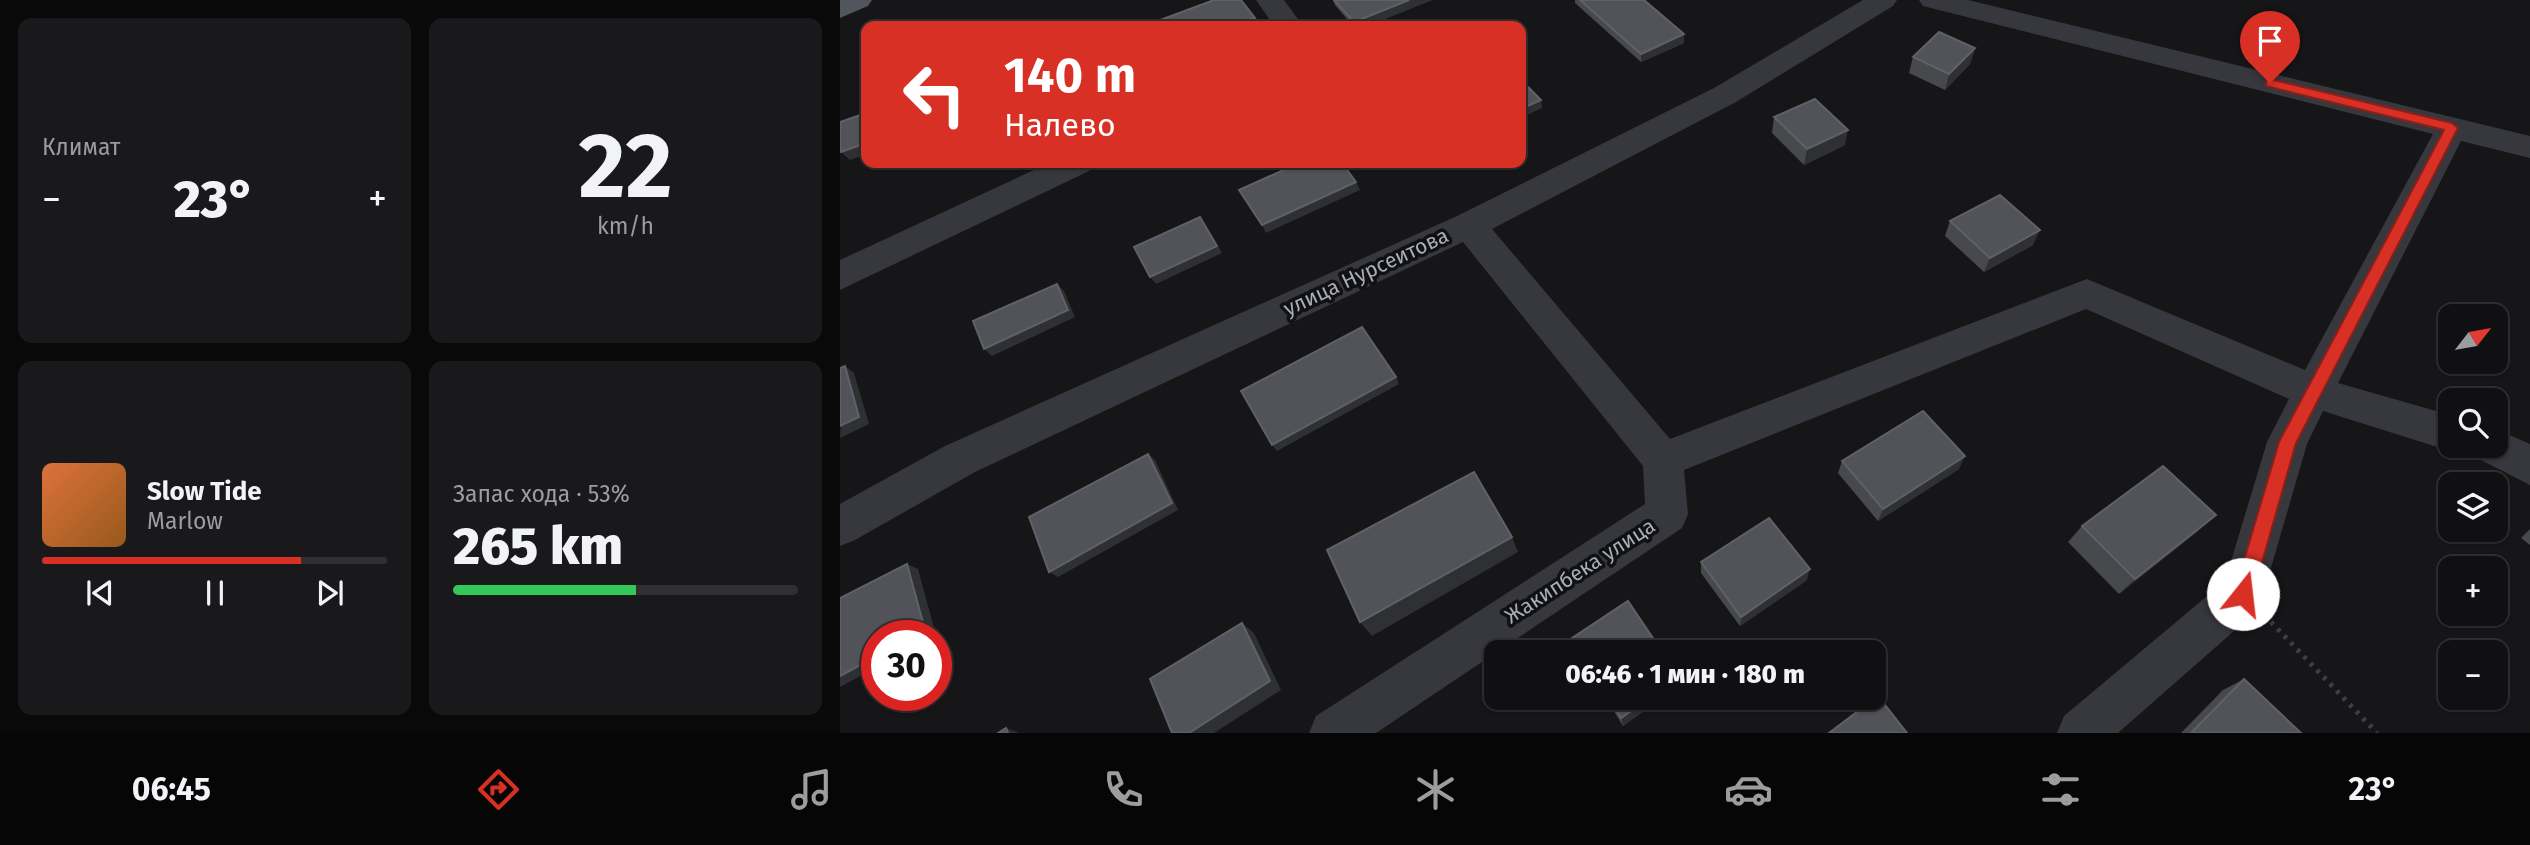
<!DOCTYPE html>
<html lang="ru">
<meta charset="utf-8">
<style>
body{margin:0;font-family:"Fira Sans",sans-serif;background:#19191b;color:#f1f3f6;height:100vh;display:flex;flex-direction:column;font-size:26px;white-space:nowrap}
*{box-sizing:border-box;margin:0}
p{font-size:23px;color:#9c9d9f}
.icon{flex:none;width:38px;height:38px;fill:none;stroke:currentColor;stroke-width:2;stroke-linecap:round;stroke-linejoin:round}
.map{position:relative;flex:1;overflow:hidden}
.sheet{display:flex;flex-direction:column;gap:18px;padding:18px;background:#09090a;width:840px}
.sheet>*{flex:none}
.top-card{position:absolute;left:21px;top:21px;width:665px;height:147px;border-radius:14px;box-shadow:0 2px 5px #0004,0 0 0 2px #303032;background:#d93025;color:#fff;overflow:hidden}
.needle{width:46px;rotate:59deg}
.tools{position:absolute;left:1598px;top:304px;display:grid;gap:14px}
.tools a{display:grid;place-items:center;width:70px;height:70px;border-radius:14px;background:#101012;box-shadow:0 2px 5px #0004,0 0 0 2px #303032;font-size:35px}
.speed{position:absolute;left:21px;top:620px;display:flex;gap:14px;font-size:35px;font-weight:700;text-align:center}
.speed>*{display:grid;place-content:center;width:91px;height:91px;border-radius:50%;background:#101012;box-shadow:0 2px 5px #0004,0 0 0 2px #303032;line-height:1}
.speed .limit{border:10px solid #d22;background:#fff;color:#111}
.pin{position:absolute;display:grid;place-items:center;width:60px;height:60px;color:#fff;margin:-72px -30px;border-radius:50% 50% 50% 0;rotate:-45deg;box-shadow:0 0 7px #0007}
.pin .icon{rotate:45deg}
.me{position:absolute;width:77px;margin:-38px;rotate:16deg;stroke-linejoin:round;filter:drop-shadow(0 0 5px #0008)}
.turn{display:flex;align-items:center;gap:24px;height:147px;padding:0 28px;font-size:32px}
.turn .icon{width:91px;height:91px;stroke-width:2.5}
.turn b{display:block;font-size:49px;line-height:60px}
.big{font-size:52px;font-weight:800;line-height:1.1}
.sheet .tile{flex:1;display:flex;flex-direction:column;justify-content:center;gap:10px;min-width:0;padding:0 24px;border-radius:14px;background:#19191b}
.sheet .dial{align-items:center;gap:0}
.dial b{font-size:91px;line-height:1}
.song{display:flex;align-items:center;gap:21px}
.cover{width:84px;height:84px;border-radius:10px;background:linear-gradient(135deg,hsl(20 70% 55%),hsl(30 70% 35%))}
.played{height:7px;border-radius:4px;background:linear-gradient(90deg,#d93025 75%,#303032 75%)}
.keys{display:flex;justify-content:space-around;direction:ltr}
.heat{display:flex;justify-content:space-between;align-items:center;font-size:38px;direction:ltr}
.charge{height:10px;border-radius:5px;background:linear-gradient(90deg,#34c759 53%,#303032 0)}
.sheet .tiles{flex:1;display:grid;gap:18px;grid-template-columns:repeat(2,1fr)}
.trip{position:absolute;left:644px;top:640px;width:402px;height:70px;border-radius:14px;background:#101012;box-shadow:0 2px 5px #0004,0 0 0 2px #303032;font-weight:800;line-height:70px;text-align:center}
.tabs{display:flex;height:112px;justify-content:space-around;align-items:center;background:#060607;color:#9c9d9f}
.tabs .icon{width:49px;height:49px}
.tabs .current{color:#d93025}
.tabs b{font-size:32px;color:#f1f3f6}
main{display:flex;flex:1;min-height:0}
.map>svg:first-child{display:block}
</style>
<main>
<section class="sheet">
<div class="tiles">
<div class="tile"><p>Климат</p>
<div class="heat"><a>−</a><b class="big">23°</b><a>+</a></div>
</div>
<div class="tile dial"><b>22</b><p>km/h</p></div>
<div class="tile">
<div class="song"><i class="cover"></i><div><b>Slow Tide</b><p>Marlow</p></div></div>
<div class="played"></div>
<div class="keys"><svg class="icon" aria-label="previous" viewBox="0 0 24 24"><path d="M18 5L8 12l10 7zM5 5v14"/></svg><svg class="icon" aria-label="pause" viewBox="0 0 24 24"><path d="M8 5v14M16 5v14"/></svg><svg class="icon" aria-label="next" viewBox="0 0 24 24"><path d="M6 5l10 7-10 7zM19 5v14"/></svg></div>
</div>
<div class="tile"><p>Запас хода · 53%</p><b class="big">265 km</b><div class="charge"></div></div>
</div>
</section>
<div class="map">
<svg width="1690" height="733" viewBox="0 0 1690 733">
<rect width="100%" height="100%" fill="#161618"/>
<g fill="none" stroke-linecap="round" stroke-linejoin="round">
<polyline stroke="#3d3f44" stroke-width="5" stroke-dasharray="3.5 6" stroke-linecap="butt" points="1431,622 1537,733"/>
<g fill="#37383d" fill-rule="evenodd">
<polygon points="416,0 444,0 463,26 434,26"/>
<polygon points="1023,0 1057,0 1053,6 896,102 652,229 830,439 1247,279 1465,370 1593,134 1083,6 1079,0 1128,0 1690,136 1690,158 1621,141 1498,383 1610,415 1610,446 1622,446 1610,451 1483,411 1467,444 1419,609 1278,733 1217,733 1224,716 1385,581 1427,442 1449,399 1246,309 844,470 848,514 842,528 536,733 469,733 476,716 805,504 803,466 623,242 135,472 15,540 0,546 0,504 105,446 617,216 874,88"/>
<polygon points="209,163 253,163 249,171 0,290 0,260"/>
<polygon points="1656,429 1690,444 1690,485 1639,459 1633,446 1656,446"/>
</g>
<polygon fill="#53555c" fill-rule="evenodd" points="0,0 32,0 28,6 0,18"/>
</g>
<g fill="#47494d">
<polygon points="493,0 592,0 527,26 513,26 495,5"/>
<polygon points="735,0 804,0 844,43 801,62 735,3"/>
<polygon points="1135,48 1130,64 1105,90 1069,73 1073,57"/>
<polygon points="934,117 1005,145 964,165 932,133"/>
<polygon points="1110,221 1193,245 1144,272 1105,236"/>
<polygon points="1002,461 1119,469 1038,521 998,473"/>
<polygon points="1242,526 1358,531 1279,594 1228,542"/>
<polygon points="1690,529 1690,545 1681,538"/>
<polygon points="861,562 967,580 900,626 861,573"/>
<polygon points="732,638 823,653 738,653 735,647"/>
<polygon points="1404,679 1461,733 1341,733 1383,690"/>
<polygon points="766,698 822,698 783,726"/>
</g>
<g fill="#2f3033">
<polygon points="569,0 592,0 527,26 515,26 514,22"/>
<polygon points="415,18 419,26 392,26"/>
<polygon points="844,34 844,43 801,62 801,54"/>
<polygon points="1135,48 1130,64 1105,90 1109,74"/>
<polygon points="701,100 702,108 681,118 681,109"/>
<polygon points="1008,130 1005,145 964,165 967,149"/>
<polygon points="26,143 26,154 10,160 1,152"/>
<polygon points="516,182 520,190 426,233 422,225"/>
<polygon points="360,217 382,253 316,284 310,277"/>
<polygon points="1200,230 1193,245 1144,272 1150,258"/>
<polygon points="217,284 224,291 235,317 152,356 144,349"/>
<polygon points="5,366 14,373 29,424 0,438"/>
<polygon points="556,377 559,384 437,451 432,445"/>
<polygon points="308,454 315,460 338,510 218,577 209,572"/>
<polygon points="1125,456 1119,469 1038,521 1043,509"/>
<polygon points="1376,515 1358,531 1279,594 1295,579"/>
<polygon points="672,537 678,552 532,636 520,622"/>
<polygon points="67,564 78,569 96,635 75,635"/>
<polygon points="970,569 967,580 900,626 901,617"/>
<polygon points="402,623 414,633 441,690 374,733 349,733"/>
<polygon points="37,656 37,667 0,687 0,676"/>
<polygon points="810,698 822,698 783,726 781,718"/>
<polygon points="166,728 179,733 168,733"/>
</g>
<g fill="#525359" stroke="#5f6168" stroke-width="2">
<polygon points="374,0 401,0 415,18 392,26 308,26 307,25"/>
<polygon points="494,0 569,0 514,22"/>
<polygon points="740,0 804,0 844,34 801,54"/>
<polygon points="246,22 248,26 236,26"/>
<polygon points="1099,32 1135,48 1109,74 1073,57"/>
<polygon points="681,80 701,100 681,109"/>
<polygon points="975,99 1008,130 967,149 934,117"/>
<polygon points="26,113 26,143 1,152 0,148 0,122"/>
<polygon points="459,163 502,163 516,182 422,225 399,190"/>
<polygon points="1160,195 1200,230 1150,258 1110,221"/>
<polygon points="360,217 377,246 310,277 294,247"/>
<polygon points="217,284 228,310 144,349 133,321"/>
<polygon points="522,327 556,377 432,445 401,391"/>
<polygon points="5,366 19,417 0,426 0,368"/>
<polygon points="1083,411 1125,456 1043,509 1002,461"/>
<polygon points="308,454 332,503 209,572 189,517"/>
<polygon points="1323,466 1376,515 1295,579 1242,526"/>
<polygon points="634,472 672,537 520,622 487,550"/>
<polygon points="929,518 970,569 901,617 861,562"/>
<polygon points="67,564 85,630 75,635 37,635 37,656 0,676 0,598"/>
<polygon points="788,601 823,653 741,653 732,638"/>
<polygon points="402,623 430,681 349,733 332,733 310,679"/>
<polygon points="1404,679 1461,733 1351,733"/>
<polygon points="1038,696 1067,733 989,733"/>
<polygon points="769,698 810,698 781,718"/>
<polygon points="166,728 168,733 158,733"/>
</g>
<polygon fill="#d93025" stroke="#8d1f18" stroke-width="2" points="1430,79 1612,123 1618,128 1456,443 1413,594 1410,600 1403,603 1397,600 1394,594 1439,442 1604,130 1426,86 1426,80"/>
<g text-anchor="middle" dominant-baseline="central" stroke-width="7" stroke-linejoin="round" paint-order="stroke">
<g font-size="21" fill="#a8adb8" stroke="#111113">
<text transform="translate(526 272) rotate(-25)">улица Нурсеитова</text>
<text transform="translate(740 571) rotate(-33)">Жакипбека улица</text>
</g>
</g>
</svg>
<div class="tools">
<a><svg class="needle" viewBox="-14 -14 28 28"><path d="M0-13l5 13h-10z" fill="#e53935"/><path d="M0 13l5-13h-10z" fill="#9c9d9f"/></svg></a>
<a><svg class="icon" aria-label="search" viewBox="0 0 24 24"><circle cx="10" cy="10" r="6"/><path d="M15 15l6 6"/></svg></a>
<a><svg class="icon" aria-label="layers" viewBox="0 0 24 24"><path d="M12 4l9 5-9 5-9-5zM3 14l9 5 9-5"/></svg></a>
<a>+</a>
<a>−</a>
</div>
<div class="speed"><div class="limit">30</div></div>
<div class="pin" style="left:1430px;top:83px;background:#d93025"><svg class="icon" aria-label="arrive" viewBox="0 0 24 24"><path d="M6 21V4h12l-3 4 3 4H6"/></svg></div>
<svg class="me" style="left:1403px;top:594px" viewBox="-20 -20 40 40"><circle r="19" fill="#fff"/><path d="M0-13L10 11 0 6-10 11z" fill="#d93025"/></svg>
<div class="trip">06:46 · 1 мин · 180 m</div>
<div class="top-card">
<div class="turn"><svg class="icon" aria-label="left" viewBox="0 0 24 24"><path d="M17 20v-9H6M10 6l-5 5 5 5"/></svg><div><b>140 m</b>Налево</div></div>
</div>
</div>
</main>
<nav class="tabs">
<b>06:45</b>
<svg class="icon current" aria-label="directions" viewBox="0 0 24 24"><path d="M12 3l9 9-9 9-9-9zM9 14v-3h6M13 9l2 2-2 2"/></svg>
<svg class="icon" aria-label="music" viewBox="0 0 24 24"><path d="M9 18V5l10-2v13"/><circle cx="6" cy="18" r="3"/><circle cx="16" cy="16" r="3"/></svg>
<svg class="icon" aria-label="phone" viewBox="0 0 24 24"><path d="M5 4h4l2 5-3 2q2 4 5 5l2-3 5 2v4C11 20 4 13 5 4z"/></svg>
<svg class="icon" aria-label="climate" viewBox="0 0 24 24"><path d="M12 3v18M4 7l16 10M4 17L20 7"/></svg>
<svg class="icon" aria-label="car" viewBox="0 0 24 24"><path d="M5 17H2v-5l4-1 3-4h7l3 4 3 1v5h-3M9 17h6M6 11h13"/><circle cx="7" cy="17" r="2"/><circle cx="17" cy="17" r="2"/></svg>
<svg class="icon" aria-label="filters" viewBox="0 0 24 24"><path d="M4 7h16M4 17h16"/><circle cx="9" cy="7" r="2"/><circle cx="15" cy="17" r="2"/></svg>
<b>23°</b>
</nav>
